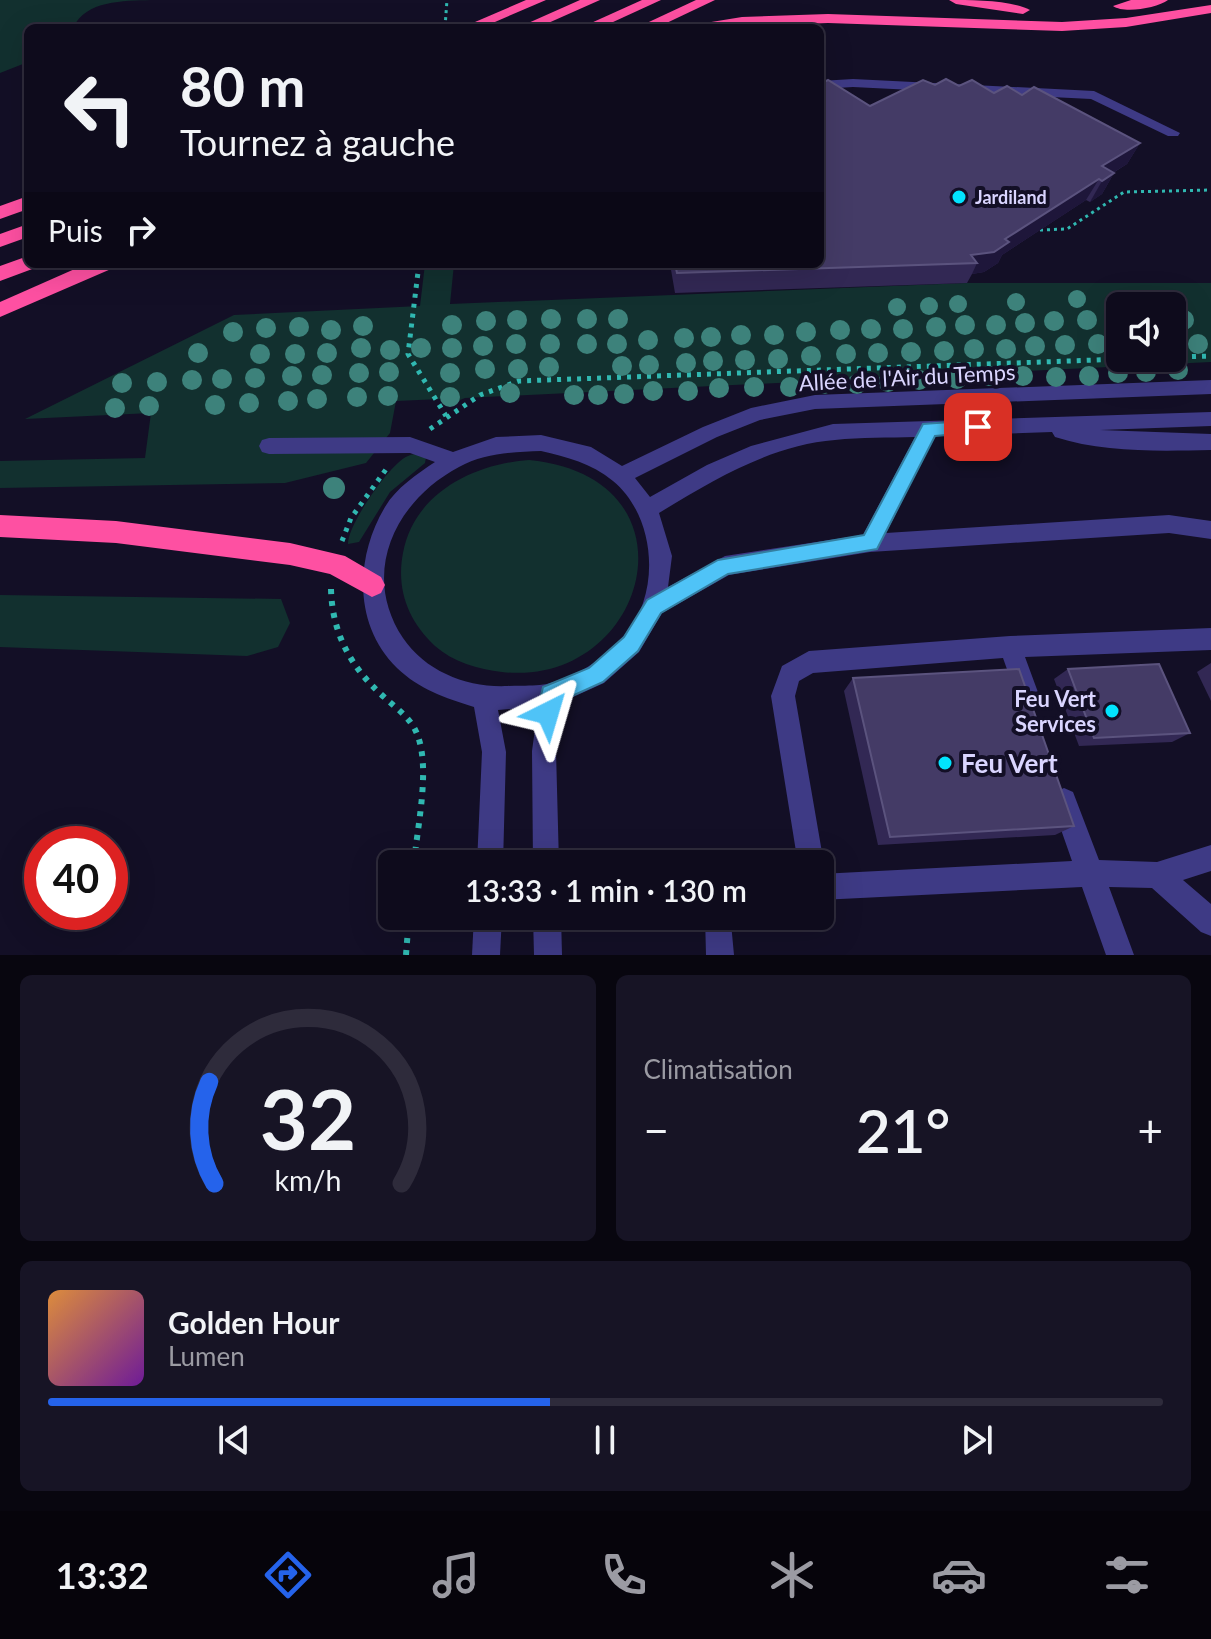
<!DOCTYPE html>
<html lang="fr">
<meta charset="utf-8">
<style>
body{margin:0;font-family:Lato,sans-serif;background:#171425;color:#f1f3f6;height:100vh;display:flex;flex-direction:column;font-size:30px;white-space:nowrap}
*{box-sizing:border-box;margin:0}
p{font-size:26px;color:#9b9ba3}
.icon{flex:none;width:44px;height:44px;fill:none;stroke:currentColor;stroke-width:2;stroke-linecap:round;stroke-linejoin:round}
.map{position:relative;height:955px;overflow:hidden}
.drawer{display:flex;flex-direction:column;gap:20px;padding:20px;background:#08060f;flex:1}
.drawer>*{flex:none}
.banner{position:absolute;left:24px;top:24px;width:800px;height:244px;border-radius:12px;box-shadow:0 8px 32px #0002,0 0 0 2px #2e2b3b;background:#0e0b1c;color:#f1f3f6;overflow:hidden}
.fabs{position:absolute;left:1106px;top:292px;display:grid;gap:16px}
.fabs a{display:grid;place-items:center;width:80px;height:80px;border-radius:12px;background:#0e0b1c;box-shadow:0 8px 32px #0002,0 0 0 2px #2e2b3b;font-size:40px}
.speed{position:absolute;left:24px;top:826px;display:flex;gap:16px;font-size:40px;font-weight:700;text-align:center}
.speed>*{display:grid;place-content:center;width:104px;height:104px;border-radius:50%;background:#0e0b1c;box-shadow:0 8px 32px #0002,0 0 0 2px #2e2b3b;line-height:1}
.speed .limit{border:12px solid #d22;background:#fff;color:#111}
.pin{position:absolute;display:grid;place-items:center;width:68px;height:68px;color:#fff;margin:-34px;border-radius:16px;box-shadow:0 4px 12px #0006}
.me{position:absolute;width:88px;margin:-44px;rotate:40deg;stroke-linejoin:round;filter:drop-shadow(0 0 6px #0008)}
.turn{display:flex;align-items:center;gap:28px;height:168px;padding:0 24px;font-size:36px}
.turn .icon{width:104px;height:104px;stroke-width:2.5}
.turn b{display:block;font-size:56px;line-height:68px}
.then{display:flex;align-items:center;height:76px;padding:0 24px;background:#0003;gap:16px;font-size:30px}
.big{font-size:60px;font-weight:600;line-height:1.1}
.drawer .widget{flex:1;display:flex;flex-direction:column;justify-content:center;gap:12px;min-width:0;padding:0 28px;border-radius:12px;background:#171425}
.drawer .dial{align-items:center;gap:0}
.dial svg{height:208px;overflow:visible;fill:none;stroke:#2e2b3b;stroke-width:7;stroke-linecap:round;text-anchor:middle}
.dial text{fill:#f1f3f6;stroke:none}
.song{display:flex;align-items:center;gap:24px}
.cover{width:96px;height:96px;border-radius:12px;background:linear-gradient(135deg,hsl(30 70% 55%),hsl(280 70% 35%))}
.played{height:8px;border-radius:4px;background:linear-gradient(90deg,#2563eb 45%,#2e2b3b 45%)}
.keys{display:flex;justify-content:space-around;direction:ltr}
.heat{display:flex;justify-content:space-between;align-items:center;font-size:44px;direction:ltr}
.drawer .tiles{flex:1;display:grid;gap:20px;grid-template-columns:1fr 1fr}
.widget:last-child{grid-column:span 2}
.trip{position:absolute;left:378px;top:850px;width:456px;height:80px;border-radius:12px;background:#0e0b1c;box-shadow:0 8px 32px #0002,0 0 0 2px #2e2b3b;font-weight:600;line-height:80px;text-align:center}
.dock{display:flex;height:128px;justify-content:space-around;align-items:center;background:#06040b;color:#9b9ba3}
.dock .icon{width:56px;height:56px}
.dock .on{color:#2563eb}
.dock b{font-size:36px;color:#f1f3f6}
.map>svg:first-child{display:block}
</style>
<div class="map">
<svg width="1211" height="955" viewBox="0 0 1211 955">
<rect width="100%" height="100%" fill="#130f26"/>
<g fill="#12302f" fill-rule="evenodd">
<path d="M0 0H151C123 1 86 0 73 28H28V62L0 73Z"/>
<path d="M425 264H454L450 304 967 283H1211V362L465 398 450 404 441 399 396 401 390 433 366 463 285 483 0 488V461L145 458 151 413 25 419 234 315 420 306ZM1120 306H1172V358H1120Z"/>
<path d="M420 453 426 457 425 463 390 492 359 542 348 544C347 526 390 463 408 456 412 454 416 454 420 453Z"/>
<path d="M529 460C705 477 648 688 502 672 478 669 453 662 435 646 408 621 396 589 403 553 414 493 474 464 529 460Z"/>
<polygon points="0,595 281,599 290,623 278,647 247,656 0,647"/>
</g>
<g fill="none" stroke-linecap="round" stroke-linejoin="round">
<g stroke="#30b8b1" stroke-width="3" stroke-dasharray="3 4" stroke-linecap="butt">
<polyline points="445,27 447,0"/>
<polyline points="1040,230 1067,229 1124,192 1211,190"/>
</g>
<g stroke="#30b8b1" stroke-width="5" stroke-dasharray="4 6" stroke-linecap="butt">
<polyline points="419,264 408,354 446,416"/>
<polyline points="1172,357 1211,356"/>
<polyline points="430,429 480,395 519,381 1151,358"/>
<polyline points="342,541 351,518 387,468"/>
</g>
<g stroke="#30b8b1" stroke-width="6" stroke-dasharray="5 7" stroke-linecap="butt">
<path d="M331 589C332 633 351 668 384 697 396 708 411 718 417 734 431 768 417 827 414 864"/>
<polyline points="406,955 409,916"/>
</g>
<g fill="#3e3a85" fill-rule="evenodd">
<polygon points="853,79 1094,91 1180,133 1178,136 1168,136 1091,99 853,87 820,89 820,81"/>
<path d="M1211 380V394L815 409 760 420 717 437 635 478 650 497 707 465 751 446 833 424 1211 412V426L1100 430 1211 434V450C1161 451 1104 453 1055 437L1052 432 935 436 886 533 1169 515 1211 521V539L1169 533 870 552 729 575 662 613 639 652 604 683 562 702 556 751 559 864H533L532 751 538 707 498 710 506 752 503 864H477L482 752 474 707C445 698 419 689 397 668 353 625 355 557 385 507 396 488 417 474 435 462L410 453 269 454 262 452 259 446 262 440 269 438 410 437 453 452 496 437 541 435 591 447 622 466 703 427 751 408 815 395ZM915 437 863 535 725 556 668 587 672 556 659 513C713 480 771 445 835 440 861 437 889 438 915 437ZM541 451C567 457 591 463 613 481 647 509 657 562 643 603 631 639 587 675 550 683 537 687 521 685 508 686 468 688 426 672 403 638 360 573 395 501 459 467 484 453 513 452 541 451Z"/>
<polygon points="1211,628 1211,650 1025,657 1039,695 1035,703 1027,707 1019,703 1003,658 813,673 799,681 795,696 824,864 820,874 820,864 798,864 771,696 782,666 809,651 1010,636"/>
<polygon points="1064,788 1073,792 1099,860 1157,862 1211,845 1211,871 1183,880 1211,904 1211,936 1201,932 1152,888 1109,887 1134,955 1106,955 1082,887 820,900 820,874 1072,861 1051,801 1055,792"/>
<polygon points="474,916 502,916 500,955 472,955"/>
<polygon points="533,916 561,916 562,955 534,955"/>
<polygon points="705,916 734,916 731,923 734,955 706,955"/>
</g>
<g fill="#fe50a2" fill-rule="evenodd">
<polygon points="526,0 546,0 481,28 461,28"/>
<polygon points="580,0 600,0 537,28 517,28"/>
<polygon points="642,0 661,0 600,28 580,28"/>
<polygon points="696,0 715,0 656,28 636,28"/>
<path d="M949 0C972 0 1011 0 1030 10L1023 14 956 4Z"/>
<path d="M1131 0H1168C1157 8 1124 14 1113 6Z"/>
<polygon points="1211,5 1211,13 1126,27 1062,31 828,23 692,28 699,24 742,17 828,14 1062,22 1126,18"/>
<polygon points="28,196 28,209 0,219 0,206"/>
<polygon points="28,224 28,237 0,247 0,234"/>
<polygon points="28,256 28,264 37,264 35,268 0,281 0,266"/>
<polygon points="86,264 114,264 111,269 0,317 0,302"/>
<polygon points="0,515 116,521 290,543 345,556 381,577 385,585 381,593 372,597 330,574 290,565 116,543 0,537"/>
</g>
</g>
<g fill="#3d827b">
<circle cx="1077" cy="299" r="9"/>
<circle cx="1016" cy="302" r="9"/>
<circle cx="958" cy="304" r="9"/>
<circle cx="929" cy="306" r="9"/>
<circle cx="897" cy="307" r="9"/>
<circle cx="551" cy="319" r="10"/>
<circle cx="587" cy="319" r="10"/>
<circle cx="618" cy="319" r="10"/>
<circle cx="517" cy="320" r="10"/>
<circle cx="1087" cy="320" r="10"/>
<circle cx="1184" cy="320" r="10"/>
<circle cx="486" cy="321" r="10"/>
<circle cx="1054" cy="321" r="10"/>
<circle cx="1025" cy="323" r="10"/>
<circle cx="452" cy="325" r="10"/>
<circle cx="965" cy="325" r="10"/>
<circle cx="996" cy="325" r="10"/>
<circle cx="363" cy="326" r="10"/>
<circle cx="299" cy="327" r="10"/>
<circle cx="936" cy="327" r="10"/>
<circle cx="266" cy="328" r="10"/>
<circle cx="871" cy="329" r="10"/>
<circle cx="903" cy="329" r="10"/>
<circle cx="331" cy="330" r="10"/>
<circle cx="840" cy="330" r="10"/>
<circle cx="233" cy="332" r="10"/>
<circle cx="806" cy="332" r="10"/>
<circle cx="741" cy="335" r="10"/>
<circle cx="774" cy="335" r="10"/>
<circle cx="711" cy="337" r="10"/>
<circle cx="684" cy="338" r="10"/>
<circle cx="648" cy="340" r="10"/>
<circle cx="516" cy="344" r="10"/>
<circle cx="550" cy="344" r="10"/>
<circle cx="587" cy="344" r="10"/>
<circle cx="617" cy="344" r="10"/>
<circle cx="1098" cy="344" r="10"/>
<circle cx="1198" cy="344" r="10"/>
<circle cx="1065" cy="345" r="10"/>
<circle cx="483" cy="346" r="10"/>
<circle cx="1035" cy="346" r="10"/>
<circle cx="361" cy="348" r="10"/>
<circle cx="421" cy="348" r="10"/>
<circle cx="452" cy="348" r="10"/>
<circle cx="974" cy="349" r="10"/>
<circle cx="1006" cy="349" r="10"/>
<circle cx="390" cy="350" r="10"/>
<circle cx="944" cy="351" r="10"/>
<circle cx="911" cy="352" r="10"/>
<circle cx="198" cy="353" r="10"/>
<circle cx="327" cy="353" r="10"/>
<circle cx="878" cy="353" r="10"/>
<circle cx="260" cy="354" r="10"/>
<circle cx="295" cy="354" r="10"/>
<circle cx="846" cy="354" r="10"/>
<circle cx="811" cy="356" r="10"/>
<circle cx="778" cy="359" r="10"/>
<circle cx="745" cy="360" r="10"/>
<circle cx="713" cy="361" r="10"/>
<circle cx="686" cy="363" r="10"/>
<circle cx="649" cy="365" r="10"/>
<circle cx="622" cy="366" r="10"/>
<circle cx="549" cy="367" r="10"/>
<circle cx="485" cy="369" r="10"/>
<circle cx="518" cy="369" r="10"/>
<circle cx="1178" cy="370" r="10"/>
<circle cx="389" cy="372" r="10"/>
<circle cx="1146" cy="372" r="10"/>
<circle cx="359" cy="373" r="10"/>
<circle cx="450" cy="373" r="10"/>
<circle cx="1118" cy="373" r="10"/>
<circle cx="322" cy="375" r="10"/>
<circle cx="292" cy="376" r="10"/>
<circle cx="989" cy="376" r="10"/>
<circle cx="1023" cy="376" r="10"/>
<circle cx="1089" cy="376" r="10"/>
<circle cx="1056" cy="377" r="10"/>
<circle cx="255" cy="378" r="10"/>
<circle cx="222" cy="379" r="10"/>
<circle cx="957" cy="379" r="10"/>
<circle cx="192" cy="380" r="10"/>
<circle cx="919" cy="380" r="10"/>
<circle cx="157" cy="382" r="10"/>
<circle cx="888" cy="382" r="10"/>
<circle cx="122" cy="383" r="10"/>
<circle cx="824" cy="384" r="10"/>
<circle cx="857" cy="384" r="10"/>
<circle cx="754" cy="387" r="10"/>
<circle cx="790" cy="387" r="10"/>
<circle cx="719" cy="388" r="10"/>
<circle cx="653" cy="391" r="10"/>
<circle cx="688" cy="391" r="10"/>
<circle cx="510" cy="393" r="10"/>
<circle cx="624" cy="394" r="10"/>
<circle cx="574" cy="395" r="10"/>
<circle cx="598" cy="395" r="10"/>
<circle cx="388" cy="396" r="10"/>
<circle cx="357" cy="397" r="10"/>
<circle cx="450" cy="397" r="10"/>
<circle cx="317" cy="399" r="10"/>
<circle cx="288" cy="401" r="10"/>
<circle cx="249" cy="403" r="10"/>
<circle cx="215" cy="405" r="10"/>
<circle cx="149" cy="406" r="10"/>
<circle cx="115" cy="408" r="10"/>
<circle cx="334" cy="488" r="11"/>
</g>
<g fill="#322854">
<polygon points="935,85 959,86 994,93 1022,95 1140,143 1127,164 1113,173 1114,173 1102,194 1090,202 1086,200 1002,255 998,263 984,272 972,274 967,283 675,293 670,264 820,264 870,106"/>
<polygon points="1211,663 1211,701 1197,672"/>
<polygon points="1068,669 1190,733 1172,742 1079,746 1054,679"/>
<polygon points="853,678 1074,826 1055,835 878,845 844,691"/>
</g>
<g fill="#1e163a">
<polygon points="1140,143 1127,164 1101,180 1099,179 1086,200 1002,255 998,263 984,272 972,274 977,263 971,255 1005,239 1102,166"/>
<polygon points="1114,173 1102,194 1090,202 1102,181"/>
</g>
<g fill="#443b66" stroke="#5b537e" stroke-width="2">
<polygon points="946,79 959,86 972,80 994,93 1007,86 1022,95 1034,87 1140,143 1102,166 1114,173 1102,181 1099,179 1005,239 1009,242 994,252 971,255 977,263 677,273 675,264 820,264 820,84 828,80 870,106 923,80 935,85"/>
<polygon points="1159,664 1190,733 1094,738 1068,669"/>
<polygon points="1019,669 1074,826 890,837 853,678"/>
</g>
<polygon fill="#4fc3f7" stroke="#337fa1" stroke-width="2" points="978,420 984,422 987,427 984,432 935,436 877,549 728,574 661,613 638,651 603,682 561,701 556,720 548,723 541,720 537,713 543,687 589,668 624,637 647,600 718,560 864,535 923,424"/>
<g fill="#02e3fe" stroke="#130f26" stroke-width="3">
<circle cx="959" cy="197" r="8"/>
<circle cx="1112" cy="711" r="8"/>
<circle cx="945" cy="763" r="8"/>
</g>
<g text-anchor="middle" dominant-baseline="central" stroke-width="8" stroke-linejoin="round" paint-order="stroke">
<g font-size="18" font-weight="bold" fill="#dad5ff" stroke="#130f26" text-anchor="start">
<text x="975" y="197">Jardiland</text>
</g>
<g font-size="22" fill="#dad5ff" stroke="#130f26">
<text transform="translate(907 377) rotate(-3)">Allée de l'Air du Temps</text>
</g>
<g font-size="22" font-weight="bold" fill="#dad5ff" stroke="#130f26" text-anchor="end">
<text x="1096" y="698">Feu Vert<tspan x="1096" dy="25">Services</tspan></text>
</g>
<g font-size="26" font-weight="bold" fill="#dad5ff" stroke="#130f26" text-anchor="start">
<text x="961" y="763">Feu Vert</text>
</g>
</g>
</svg>
<div class="fabs">
<a><svg class="icon" aria-label="sound" viewBox="0 0 24 24"><path d="M4 9h4l5-4v14l-5-4H4zM17 9q2 3 0 6"/></svg></a>
</div>
<div class="speed"><div class="limit">40</div></div>
<div class="pin" style="left:978px;top:427px;background:#d93025"><svg class="icon" aria-label="arrive" viewBox="0 0 24 24"><path d="M6 21V4h12l-3 4 3 4H6"/></svg></div>
<svg class="me" style="left:548px;top:713px" viewBox="-20 -20 40 40"><path d="M0-17L14 15 0 8-14 15z" fill="#4fc3f7" stroke="#fff" stroke-width="4"/></svg>
<div class="trip">13:33 · 1 min · 130 m</div>
<div class="banner">
<div class="turn"><svg class="icon" aria-label="left" viewBox="0 0 24 24"><path d="M17 20v-9H6M10 6l-5 5 5 5"/></svg><div><b>80 m</b>Tournez à gauche</div></div>
<div class="then">Puis<svg class="icon" aria-label="right" viewBox="0 0 24 24"><path d="M7 20v-9h11M14 6l5 5-5 5"/></svg></div>
</div>
</div>
<section class="drawer">
<div class="tiles">
<div class="widget dial"><svg viewBox="0 0 100 80">
<path d="M14 69A42 42 0 1 1 86 69"/>
<path d="M14 69A42 42 0 0 1 12 30" stroke="#2563eb"/>
<text x="50" y="56" font-size="32" font-weight="700">32</text>
<text x="50" y="72" font-size="11">km/h</text>
</svg></div>
<div class="widget"><p>Climatisation</p>
<div class="heat"><a>−</a><b class="big">21°</b><a>+</a></div>
</div>
<div class="widget">
<div class="song"><i class="cover"></i><div><b>Golden Hour</b><p>Lumen</p></div></div>
<div class="played"></div>
<div class="keys"><svg class="icon" aria-label="previous" viewBox="0 0 24 24"><path d="M18 5L8 12l10 7zM5 5v14"/></svg><svg class="icon" aria-label="pause" viewBox="0 0 24 24"><path d="M8 5v14M16 5v14"/></svg><svg class="icon" aria-label="next" viewBox="0 0 24 24"><path d="M6 5l10 7-10 7zM19 5v14"/></svg></div>
</div>
</div>
</section>
<nav class="dock">
<b>13:32</b>
<svg class="icon on" aria-label="directions" viewBox="0 0 24 24"><path d="M12 3l9 9-9 9-9-9zM9 14v-3h6M13 9l2 2-2 2"/></svg>
<svg class="icon" aria-label="music" viewBox="0 0 24 24"><path d="M9 18V5l10-2v13"/><circle cx="6" cy="18" r="3"/><circle cx="16" cy="16" r="3"/></svg>
<svg class="icon" aria-label="phone" viewBox="0 0 24 24"><path d="M5 4h4l2 5-3 2q2 4 5 5l2-3 5 2v4C11 20 4 13 5 4z"/></svg>
<svg class="icon" aria-label="climate" viewBox="0 0 24 24"><path d="M12 3v18M4 7l16 10M4 17L20 7"/></svg>
<svg class="icon" aria-label="car" viewBox="0 0 24 24"><path d="M5 17H2v-5l4-1 3-4h7l3 4 3 1v5h-3M9 17h6M6 11h13"/><circle cx="7" cy="17" r="2"/><circle cx="17" cy="17" r="2"/></svg>
<svg class="icon" aria-label="filters" viewBox="0 0 24 24"><path d="M4 7h16M4 17h16"/><circle cx="9" cy="7" r="2"/><circle cx="15" cy="17" r="2"/></svg>
</nav>
